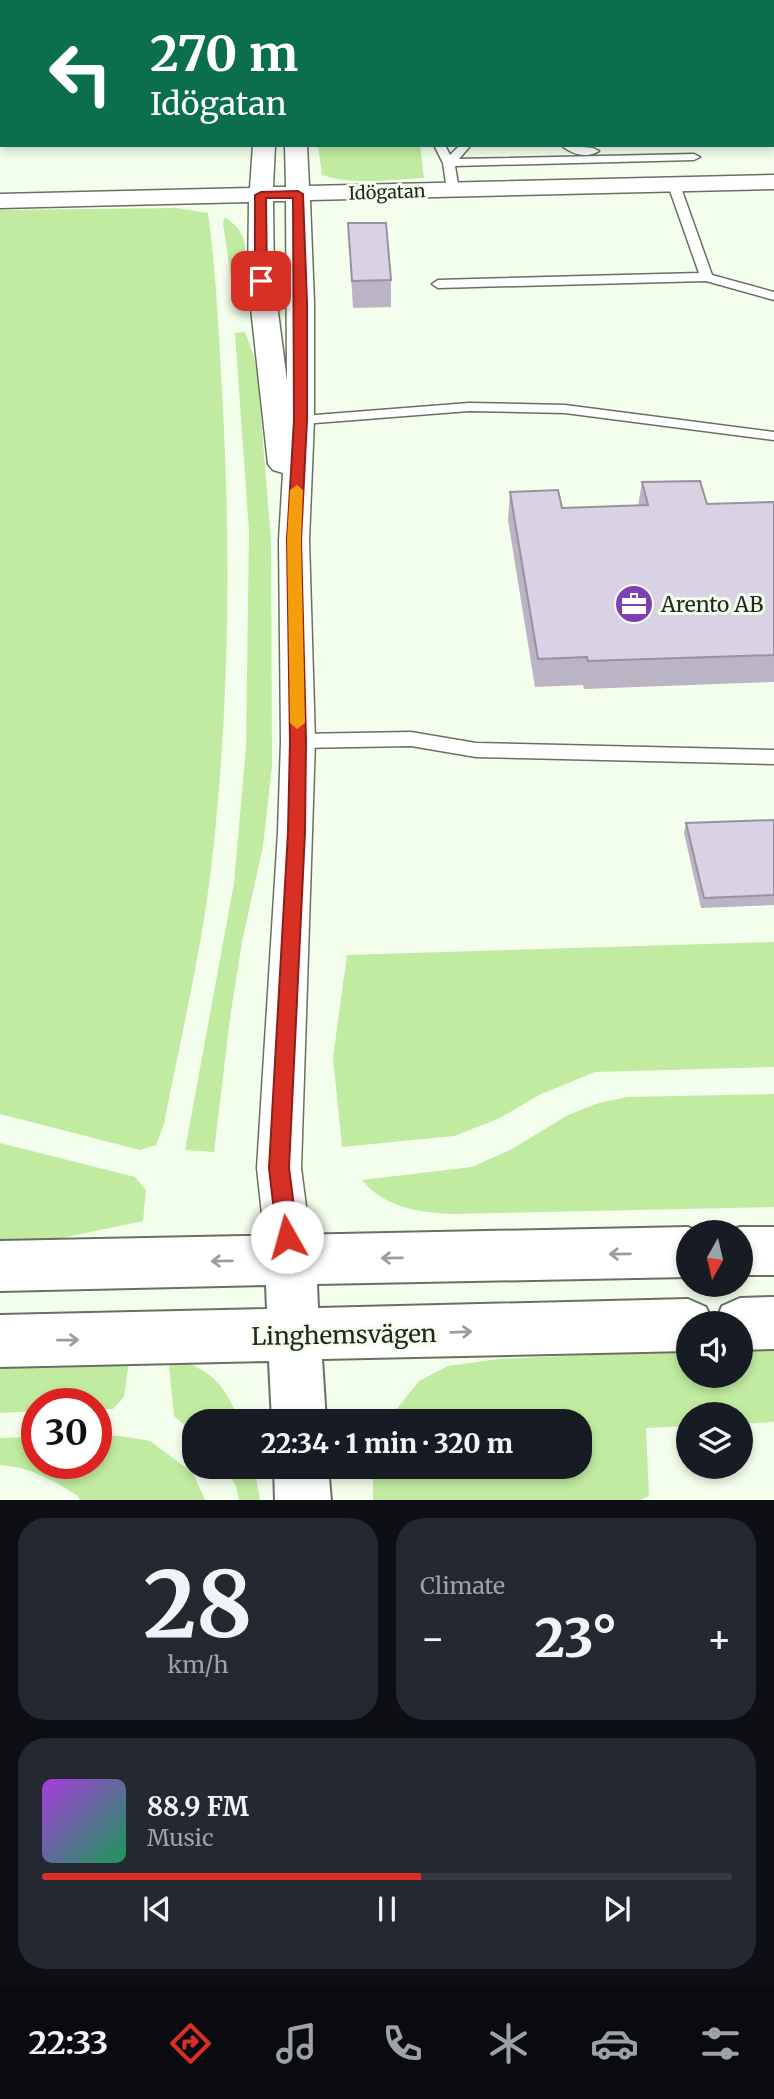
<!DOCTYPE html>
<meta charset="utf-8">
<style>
body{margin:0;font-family:Merriweather,serif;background:#242831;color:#f1f3f6;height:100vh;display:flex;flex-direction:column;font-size:26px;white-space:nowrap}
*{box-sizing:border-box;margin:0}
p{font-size:23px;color:#9ea1a6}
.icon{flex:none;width:38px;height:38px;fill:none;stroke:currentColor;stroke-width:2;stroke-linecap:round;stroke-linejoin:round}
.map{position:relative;height:1500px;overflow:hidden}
.details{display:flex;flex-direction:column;gap:18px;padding:18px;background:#0d0f14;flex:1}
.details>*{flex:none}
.top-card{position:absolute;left:0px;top:0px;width:775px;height:147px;box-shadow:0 4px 10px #0003;background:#0b6e4f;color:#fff;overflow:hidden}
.needle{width:46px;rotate:188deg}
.tools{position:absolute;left:676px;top:1220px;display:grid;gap:14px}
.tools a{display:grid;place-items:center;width:77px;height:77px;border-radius:50%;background:#171b24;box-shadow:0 4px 10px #0003;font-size:35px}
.speed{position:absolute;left:21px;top:1388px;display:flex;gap:14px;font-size:35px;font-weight:700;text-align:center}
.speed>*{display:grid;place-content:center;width:91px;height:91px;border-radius:50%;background:#171b24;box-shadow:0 4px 10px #0003;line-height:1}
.speed .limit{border:10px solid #d22;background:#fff;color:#111}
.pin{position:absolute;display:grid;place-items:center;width:60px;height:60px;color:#fff;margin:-30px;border-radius:14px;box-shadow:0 4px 10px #0006}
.me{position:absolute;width:77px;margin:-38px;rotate:353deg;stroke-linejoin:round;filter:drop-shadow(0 0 5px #0008)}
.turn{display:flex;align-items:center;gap:24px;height:147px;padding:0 35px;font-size:32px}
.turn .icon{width:91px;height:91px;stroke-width:2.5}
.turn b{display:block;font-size:49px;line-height:60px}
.big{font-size:52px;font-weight:800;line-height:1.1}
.details .card{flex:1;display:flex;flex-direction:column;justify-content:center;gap:10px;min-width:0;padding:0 24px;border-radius:28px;background:#242831}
.details .dial{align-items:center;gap:0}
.dial b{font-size:91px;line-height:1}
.song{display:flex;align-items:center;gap:21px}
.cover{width:84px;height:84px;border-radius:10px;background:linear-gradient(135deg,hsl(280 70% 55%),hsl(150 70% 35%))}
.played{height:7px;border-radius:4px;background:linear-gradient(90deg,#d93025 55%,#363941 55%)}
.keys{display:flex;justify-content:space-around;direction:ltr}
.heat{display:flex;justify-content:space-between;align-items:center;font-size:38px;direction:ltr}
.details .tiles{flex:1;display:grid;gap:18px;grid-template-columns:1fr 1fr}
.card:last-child{grid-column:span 2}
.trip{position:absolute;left:182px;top:1409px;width:410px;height:70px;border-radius:28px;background:#171b24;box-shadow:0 4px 10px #0003;font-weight:800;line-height:70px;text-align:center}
.dock{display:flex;height:112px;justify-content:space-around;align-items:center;background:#090b0e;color:#9ea1a6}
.dock .icon{width:49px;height:49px}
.dock .active{color:#d93025}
.dock b{font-size:32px;color:#f1f3f6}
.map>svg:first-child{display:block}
</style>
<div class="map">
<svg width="774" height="1501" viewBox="0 0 774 1501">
<rect width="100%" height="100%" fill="#f3feec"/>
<g fill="#c1eba0">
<path d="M318 145H420L424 178C392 179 353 186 322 175Z"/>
<path d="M177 208 208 213C217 278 219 343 223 408 231 562 229 716 211 869 201 954 180 1040 164 1124L156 1145 140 1150 0 1114V210Z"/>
<path d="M225 217C255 238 243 254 241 283L232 284 223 223Z"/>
<polygon points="245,332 254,356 258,381 271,540 272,766 263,846 242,942 230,1018 214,1152 185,1150 234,883 246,747 249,532 235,333"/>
<polygon points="774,942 774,1067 595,1072 539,1095 498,1119 454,1136 342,1147 333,1058 347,955"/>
<path d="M774 1094V1207L450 1214C417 1212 384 1207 362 1180L472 1167 512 1149 568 1115 599 1103 627 1097Z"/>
<polygon points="0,1143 135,1177 146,1190 143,1221 38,1243 0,1240"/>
<polygon points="774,1348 774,1422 740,1424 740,1414 688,1414 688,1426 646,1428 649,1496 638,1501 373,1501 373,1467 579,1466 579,1421 387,1421 419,1381 448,1366 499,1359 688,1351 688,1376 740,1376 740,1349"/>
<polygon points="130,1354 124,1397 113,1409 96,1409 96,1404 37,1404 37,1411 0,1413 0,1358"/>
<path d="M168 1356C212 1371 221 1379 240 1421H194V1433L174 1416Z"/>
<path d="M96 1435 120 1436 150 1441 193 1473 205 1500H80L78 1496C53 1480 30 1467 0 1465V1438L37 1437V1463H96Z"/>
<polygon points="224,1467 254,1467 260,1500 239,1500 236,1486"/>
</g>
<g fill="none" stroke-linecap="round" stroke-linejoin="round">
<defs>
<g id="lane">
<polygon points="574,0 645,0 647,2 572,2"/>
<polygon points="434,145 445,145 450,155 460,145 471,145 459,159 694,154 700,157 694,160 455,166 459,190 453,193 447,190 443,163"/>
<path d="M561 145 593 148 599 151C587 159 571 154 561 145Z"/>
<polygon points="674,182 680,185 712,275 774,292 774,300 706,281 438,288 432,284 438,280 699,273 668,185"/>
<polygon points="469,403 565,405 774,432 774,440 565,413 469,411 290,425 283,421 290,417"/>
<polygon points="411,732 476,743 774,750 774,764 476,757 411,746 298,748 292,746 289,741 292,736 298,734"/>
</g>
<g id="street">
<rect x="278" y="0" width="20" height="2"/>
<path d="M253 145H275L273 187H286L285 145H307L309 186 774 175V189L310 200 314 303V420L309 540 315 741 301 1168 313 1260 306 1276 290 1282 274 1276 267 1260 257 1168 278 832 281 741 279 540 283 473 273 470 268 464 248 281 249 202 0 208V194L250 188ZM273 201H286L287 381 274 281Z"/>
</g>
<g id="secondary">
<polygon points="688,1227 699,1232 688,1232 688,1277 317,1284 318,1308 688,1299 706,1307 713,1323 688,1323 688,1351 322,1359 326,1421 272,1421 269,1361 0,1367 0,1315 267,1309 266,1285 0,1291 0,1241"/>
<polygon points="740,1227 774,1227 774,1275 740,1275 740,1232 726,1232"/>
<polygon points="774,1297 774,1349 740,1350 740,1323 715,1323 722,1306 740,1298"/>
<polygon points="274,1466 328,1466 331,1501 275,1501"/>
</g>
</defs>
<use href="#lane" stroke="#687161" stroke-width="3"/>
<use href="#street" stroke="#687161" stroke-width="3"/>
<use href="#secondary" stroke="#687161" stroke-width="4"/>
<use href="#lane" fill="#fff" fill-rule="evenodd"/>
<use href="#street" fill="#fff" fill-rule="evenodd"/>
<use href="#secondary" fill="#fff" fill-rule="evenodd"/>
</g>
<g fill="#bbb4c4">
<polygon points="563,0 630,0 631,2 563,2"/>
<polygon points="763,0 774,0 774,34 774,2 763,2"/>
<polygon points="348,223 391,280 391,307 353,308"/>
<polygon points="642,482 707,504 774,502 774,682 584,689 583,685 535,687 508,520 510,492 562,508 638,506"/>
<polygon points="774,820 774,905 701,908 684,833 686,823"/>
</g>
<g fill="#d9d1e4" stroke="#9892a0" stroke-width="2">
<polygon points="573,0 630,0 631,2 574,2"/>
<polygon points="348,223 386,223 391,280 352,281"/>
<polygon points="700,481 707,504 774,502 774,655 588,661 587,657 538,659 510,492 558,490 562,508 648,505 642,482"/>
<polygon points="774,820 774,895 704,898 686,823"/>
</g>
<defs><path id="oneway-shaft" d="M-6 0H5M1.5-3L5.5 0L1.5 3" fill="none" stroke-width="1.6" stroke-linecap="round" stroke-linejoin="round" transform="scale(1.75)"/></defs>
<g stroke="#9c9d9a">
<use href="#oneway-shaft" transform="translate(620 1254) rotate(179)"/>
<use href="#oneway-shaft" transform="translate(392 1258) rotate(179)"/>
<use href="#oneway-shaft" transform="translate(222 1261) rotate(179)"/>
<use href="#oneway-shaft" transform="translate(461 1332) rotate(-2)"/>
<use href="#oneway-shaft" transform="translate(68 1340) rotate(-1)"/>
</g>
<polygon fill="#d93025" stroke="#8d1f18" stroke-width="2" points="298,191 303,194 307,303 307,420 301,540 306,741 305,832 289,1168 298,1237 295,1244 287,1247 280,1244 277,1237 269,1168 288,832 290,741 287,540 294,420 293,198 266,198 267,281 261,285 255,281 255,195 261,192"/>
<polygon fill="#f59e0b" points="297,485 303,490 301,540 305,723 297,729 290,723 287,540 290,490"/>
<defs>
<symbol id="office-disc" viewBox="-11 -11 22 22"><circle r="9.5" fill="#8040b5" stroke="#f3feec"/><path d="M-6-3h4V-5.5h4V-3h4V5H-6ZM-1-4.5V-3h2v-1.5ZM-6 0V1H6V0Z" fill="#fff"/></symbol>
</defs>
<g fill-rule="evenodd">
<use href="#office-disc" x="612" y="582" width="44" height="44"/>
</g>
<g text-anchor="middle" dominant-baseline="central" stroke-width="6" stroke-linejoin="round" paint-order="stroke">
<g font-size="18" fill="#22261f" stroke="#f3feec">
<text transform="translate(387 192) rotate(-2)">Idögatan</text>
</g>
<g font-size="21" fill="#22261f" stroke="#f3feec" text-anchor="start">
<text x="661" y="604">Arento AB</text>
</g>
<g font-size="24" fill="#22261f" stroke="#f3feec">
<text transform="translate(344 1335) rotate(-1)">Linghemsvägen</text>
</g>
</g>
</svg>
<div class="tools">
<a><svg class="needle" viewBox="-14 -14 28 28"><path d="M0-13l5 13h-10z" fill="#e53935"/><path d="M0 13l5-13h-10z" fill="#9ea1a6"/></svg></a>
<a><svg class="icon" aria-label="sound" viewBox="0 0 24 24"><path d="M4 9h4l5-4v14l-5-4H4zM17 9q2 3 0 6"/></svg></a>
<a><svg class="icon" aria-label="layers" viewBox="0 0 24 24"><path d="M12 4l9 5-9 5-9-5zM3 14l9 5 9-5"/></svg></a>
</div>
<div class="speed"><div class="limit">30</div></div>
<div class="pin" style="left:261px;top:281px;background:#d93025"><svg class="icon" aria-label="arrive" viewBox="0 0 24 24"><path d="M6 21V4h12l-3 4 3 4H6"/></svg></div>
<svg class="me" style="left:287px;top:1237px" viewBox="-20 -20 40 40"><circle r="19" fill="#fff"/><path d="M0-13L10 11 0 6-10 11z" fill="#d93025"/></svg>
<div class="trip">22:34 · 1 min · 320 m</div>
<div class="top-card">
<div class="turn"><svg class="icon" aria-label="left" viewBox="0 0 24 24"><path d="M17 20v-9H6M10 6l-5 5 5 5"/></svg><div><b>270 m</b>Idögatan</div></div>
</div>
</div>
<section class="details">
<div class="tiles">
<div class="card dial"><b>28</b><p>km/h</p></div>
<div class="card"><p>Climate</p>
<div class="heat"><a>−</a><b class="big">23°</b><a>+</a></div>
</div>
<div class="card">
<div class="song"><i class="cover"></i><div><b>88.9 FM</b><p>Music</p></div></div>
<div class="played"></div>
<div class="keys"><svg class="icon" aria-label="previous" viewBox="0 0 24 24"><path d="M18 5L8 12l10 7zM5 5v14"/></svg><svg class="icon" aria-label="pause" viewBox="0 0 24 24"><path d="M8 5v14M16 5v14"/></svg><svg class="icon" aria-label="next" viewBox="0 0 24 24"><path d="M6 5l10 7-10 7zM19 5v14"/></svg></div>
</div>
</div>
</section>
<nav class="dock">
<b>22:33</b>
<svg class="icon active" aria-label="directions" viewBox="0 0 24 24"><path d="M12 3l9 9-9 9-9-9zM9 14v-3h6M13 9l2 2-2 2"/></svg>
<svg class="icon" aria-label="music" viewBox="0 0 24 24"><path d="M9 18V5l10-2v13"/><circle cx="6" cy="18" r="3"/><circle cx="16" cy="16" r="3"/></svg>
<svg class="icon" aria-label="phone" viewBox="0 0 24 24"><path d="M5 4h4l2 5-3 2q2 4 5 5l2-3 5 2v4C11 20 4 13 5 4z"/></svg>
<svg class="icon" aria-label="climate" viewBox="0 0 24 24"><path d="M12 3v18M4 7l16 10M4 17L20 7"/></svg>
<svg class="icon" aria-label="car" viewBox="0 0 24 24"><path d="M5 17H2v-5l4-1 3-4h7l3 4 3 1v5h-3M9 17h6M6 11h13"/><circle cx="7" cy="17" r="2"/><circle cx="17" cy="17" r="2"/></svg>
<svg class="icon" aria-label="filters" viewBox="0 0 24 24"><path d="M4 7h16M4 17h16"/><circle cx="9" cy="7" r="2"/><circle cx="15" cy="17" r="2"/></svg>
</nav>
